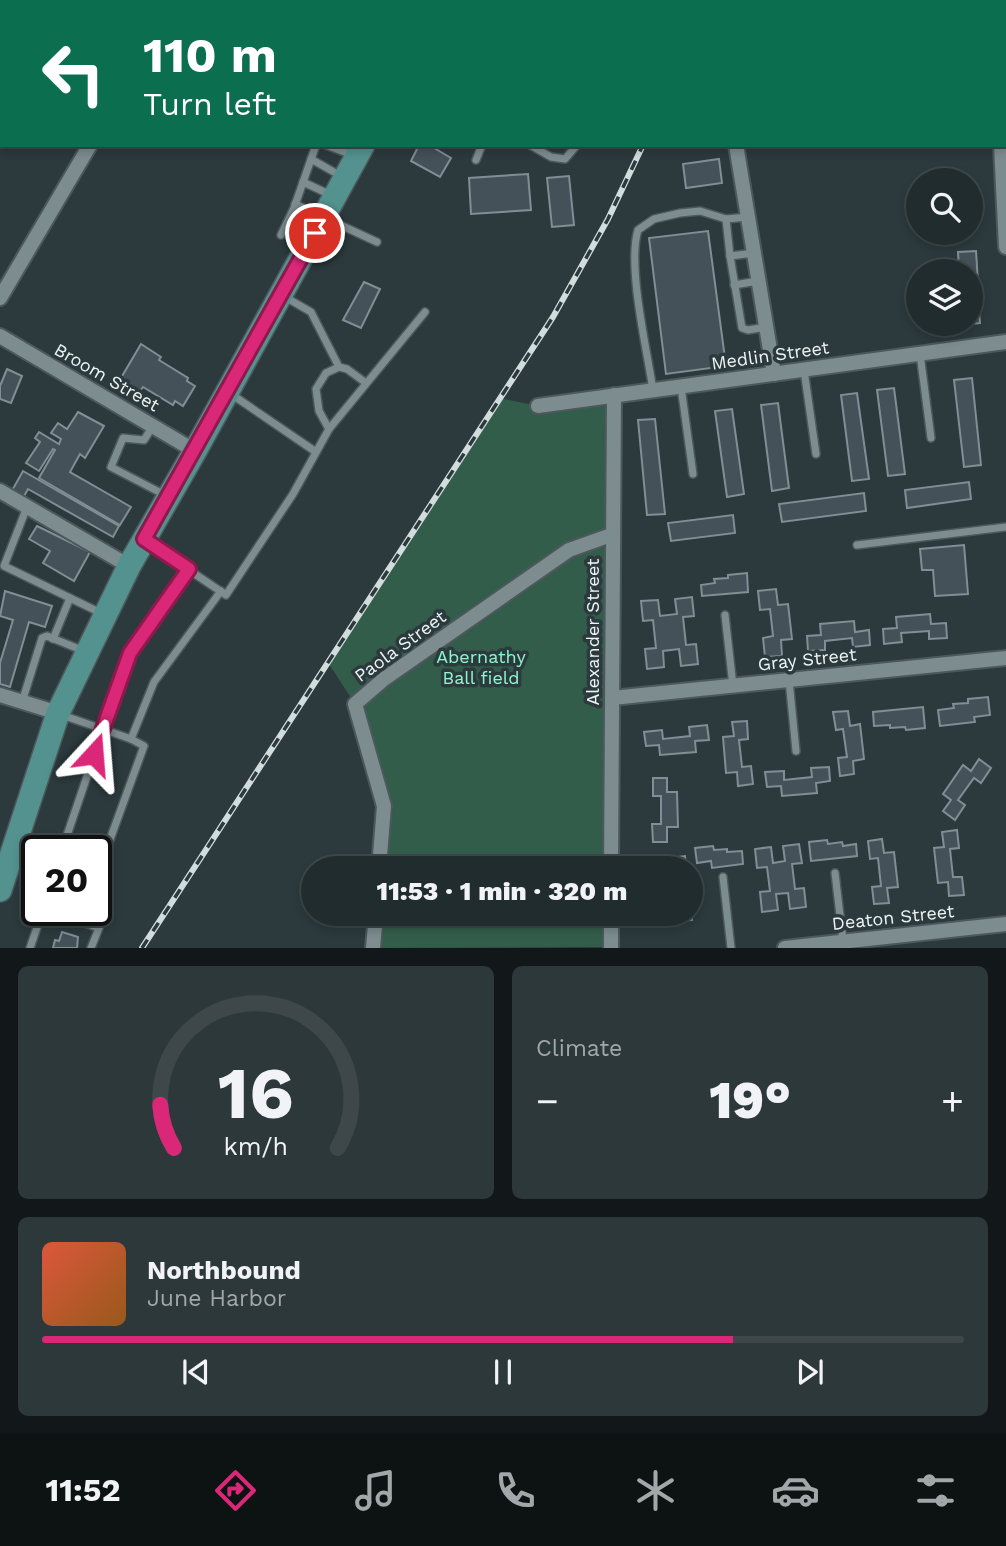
<!DOCTYPE html>
<meta charset="utf-8">
<style>
body{margin:0;font-family:"Work Sans",sans-serif;background:#2d383a;color:#f1f3f6;height:100vh;display:flex;flex-direction:column;font-size:26px;white-space:nowrap}
*{box-sizing:border-box;margin:0}
p{font-size:23px;color:#a2a7aa}
.icon{flex:none;width:38px;height:38px;fill:none;stroke:currentColor;stroke-width:2;stroke-linecap:round;stroke-linejoin:round}
.map{position:relative;height:948px;overflow:hidden}
.side{display:flex;flex-direction:column;gap:18px;padding:18px;background:#121819;flex:1}
.side>*{flex:none}
.hud{position:absolute;left:0px;top:0px;width:1006px;height:147px;box-shadow:0 4px 10px #0003,0 0 0 2px #3e484a;background:#0b6e4f;color:#fff;overflow:hidden}
.buttons{position:absolute;left:906px;top:168px;display:grid;gap:14px}
.buttons a{display:grid;place-items:center;width:77px;height:77px;border-radius:50%;background:#212c2e;box-shadow:0 4px 10px #0003,0 0 0 2px #3e484a;font-size:35px}
.speed{position:absolute;left:21px;top:835px;display:flex;gap:14px;font-size:35px;font-weight:700;text-align:center}
.speed>*{display:grid;place-content:center;width:91px;height:91px;border-radius:50%;background:#212c2e;box-shadow:0 4px 10px #0003,0 0 0 2px #3e484a;line-height:1}
.speed .limit{border:4px solid #111;border-radius:10px;background:#fff;color:#111}
.pin{position:absolute;display:grid;place-items:center;width:60px;height:60px;color:#fff;margin:-30px;border:4px solid #fff;border-radius:50%;box-shadow:0 2px 7px #0007}
.me{position:absolute;width:77px;margin:-38px;rotate:19deg;stroke-linejoin:round;filter:drop-shadow(0 0 5px #0008)}
.turn{display:flex;align-items:center;gap:24px;height:147px;padding:0 28px;font-size:32px}
.turn .icon{width:91px;height:91px;stroke-width:2.5}
.turn b{display:block;font-size:49px;line-height:60px}
.big{font-size:52px;font-weight:800;line-height:1.1}
.side .tile{flex:1;display:flex;flex-direction:column;justify-content:center;gap:10px;min-width:0;padding:0 24px;border-radius:10px;background:#2d383a}
.side .dial{align-items:center;gap:0}
.dial svg{height:182px;overflow:visible;fill:none;stroke:#3e484a;stroke-width:7;stroke-linecap:round;text-anchor:middle}
.dial text{fill:#f1f3f6;stroke:none}
.song{display:flex;align-items:center;gap:21px}
.cover{width:84px;height:84px;border-radius:10px;background:linear-gradient(135deg,hsl(10 70% 55%),hsl(30 70% 35%))}
.played{height:7px;border-radius:4px;background:linear-gradient(90deg,#db2777 75%,#3e484a 75%)}
.keys{display:flex;justify-content:space-around;direction:ltr}
.heat{display:flex;justify-content:space-between;align-items:center;font-size:38px;direction:ltr}
.side .tiles{flex:1;display:grid;gap:18px;grid-template-columns:1fr 1fr}
.tile:last-child{grid-column:span 2}
.trip{position:absolute;left:301px;top:856px;width:402px;height:70px;border-radius:35px;background:#212c2e;box-shadow:0 4px 10px #0003,0 0 0 2px #3e484a;font-weight:800;line-height:70px;text-align:center}
.menu{display:flex;height:112px;justify-content:space-around;align-items:center;background:#0d1212;color:#a2a7aa}
.menu .icon{width:49px;height:49px}
.menu .selected{color:#db2777}
.menu b{font-size:32px;color:#f1f3f6}
.map>svg:first-child{display:block}
</style>
<div class="map">
<svg width="1006" height="948" viewBox="0 0 1006 948">
<rect width="100%" height="100%" fill="#2c3a3d"/>
<g fill="#335d4b">
<polygon points="614,395 611,868 379,868 384,806 355,704 327,661 499,398 538,406"/>
<polygon points="376,914 611,914 611,947 373,948"/>
</g>
<g fill="#445158" stroke="#808e95" stroke-width="2">
<polygon points="287,0 362,0 367,2 287,2"/>
<polygon points="419,145 429,145 451,158 440,177 411,161"/>
<polygon points="719,159 722,183 686,188 683,164"/>
<polygon points="528,174 531,210 471,214 469,178"/>
<polygon points="569,176 574,225 552,227 547,178"/>
<polygon points="708,231 726,366 666,374 649,238"/>
<polygon points="976,251 978,282 971,283 971,271 959,271 958,252"/>
<polygon points="364,282 380,289 361,328 343,320"/>
<polygon points="971,299 978,299 980,323 949,326 949,324 971,324"/>
<polygon points="141,344 161,357 159,360 188,378 187,381 195,386 183,406 175,401 173,405 143,387 140,391 121,378"/>
<polygon points="7,369 22,376 11,403 0,399 0,386"/>
<polygon points="972,378 981,465 964,467 954,380"/>
<polygon points="894,388 905,474 888,476 877,390"/>
<polygon points="857,393 869,479 852,481 841,395"/>
<polygon points="778,403 789,488 772,491 761,405"/>
<polygon points="732,409 744,494 727,497 715,411"/>
<polygon points="78,412 104,426 85,458 80,454 70,472 131,507 120,525 39,478 55,450 53,449 39,471 26,463 40,442 35,438 39,432 59,444 61,439 51,433 58,423 67,429"/>
<polygon points="655,419 665,514 647,515 638,420"/>
<polygon points="23,471 119,526 113,537 28,489 22,500 10,494"/>
<polygon points="969,482 971,499 907,508 905,490"/>
<polygon points="864,493 866,511 782,522 779,504"/>
<polygon points="733,515 735,533 671,541 668,523"/>
<polygon points="37,526 90,552 74,581 43,563 50,551 29,539"/>
<polygon points="964,545 968,594 935,596 933,570 922,570 920,549"/>
<polygon points="747,573 748,592 702,596 701,585 715,583 714,579 728,578 728,575"/>
<polygon points="776,589 778,605 788,604 792,639 781,640 782,656 765,657 763,638 773,636 770,609 760,610 758,591"/>
<polygon points="5,591 52,606 45,627 29,622 10,687 0,684 0,663 13,620 0,616"/>
<polygon points="692,597 694,616 683,617 686,645 696,644 698,664 681,666 679,649 663,651 664,667 647,669 645,649 656,648 653,620 643,621 641,601 658,600 660,616 677,614 675,599"/>
<polygon points="930,614 931,624 946,623 947,638 929,639 929,631 901,633 902,642 884,644 883,629 897,628 896,617"/>
<polygon points="854,621 855,632 869,630 870,645 853,647 852,638 825,641 825,650 808,651 807,636 821,635 820,624"/>
<polygon points="988,697 990,715 974,717 975,722 940,726 938,710 954,708 953,704 968,703 968,699"/>
<polygon points="923,707 925,728 906,730 905,727 890,728 890,725 874,726 873,712"/>
<polygon points="848,711 850,726 860,724 864,759 853,761 854,774 840,776 838,758 847,757 843,729 836,730 833,712"/>
<polygon points="747,721 748,739 739,740 742,767 751,766 753,784 738,786 737,772 726,773 723,737 734,736 732,722"/>
<polygon points="707,725 709,740 695,741 696,752 660,755 659,745 646,746 644,732 662,730 663,739 690,736 689,727"/>
<polygon points="979,759 991,768 981,783 974,778 958,800 965,805 955,820 943,811 951,800 943,794 963,765 971,771"/>
<polygon points="829,767 830,781 816,783 817,793 782,796 781,786 767,787 765,772 784,771 784,780 812,777 811,768"/>
<polygon points="653,778 667,778 667,792 677,792 678,827 667,827 667,842 653,842 652,824 661,824 661,796 653,796"/>
<polygon points="957,830 959,848 950,849 953,877 962,877 964,895 949,896 948,882 938,883 934,848 944,847 942,832"/>
<polygon points="882,839 884,853 894,852 898,887 887,888 889,903 874,904 872,887 881,886 878,858 870,859 868,841"/>
<polygon points="827,840 828,844 842,842 843,846 856,844 857,856 811,861 809,842"/>
<polygon points="799,844 802,863 792,864 795,889 804,888 806,907 790,909 788,893 776,894 778,910 762,912 760,892 770,891 767,867 757,868 755,849 771,847 773,863 785,861 783,846"/>
<polygon points="713,846 714,850 727,849 727,852 742,851 743,864 712,868 711,861 697,863 695,848"/>
<polygon points="685,856 686,868 670,868 668,858"/>
<polygon points="656,859 657,868 641,868 640,861"/>
<polygon points="646,914 663,914 664,923 647,925"/>
<polygon points="674,914 691,914 692,920 675,922"/>
<polygon points="62,932 78,937 77,948 53,948 55,940 59,941"/>
</g>
<g fill="none" stroke-linecap="round" stroke-linejoin="round">
<defs>
<g id="service">
<polyline points="258,0 260,2"/>
<polyline points="507,0 510,2"/>
<polyline points="326,145 355,156"/>
<polyline points="530,145 551,157 565,159 577,145"/>
<polyline points="311,159 341,176"/>
<polyline points="476,160 482,145"/>
<polyline points="303,182 331,195"/>
<polyline points="295,204 377,242"/>
<polyline points="726,219 730,256"/>
<polyline points="281,235 294,208 316,145"/>
<polyline points="754,253 730,256 742,328 748,330 766,327"/>
<polyline points="734,285 758,281"/>
<polyline points="285,297 311,312 339,367 347,369 366,383"/>
<polyline points="920,354 931,438"/>
<polyline points="804,370 816,454"/>
<polyline points="681,387 693,474"/>
<path d="M653 390C647 350 627 266 638 230L654 219 680 213 700 211 726 219 748 217"/>
<polyline points="231,394 316,452"/>
<polyline points="153,426 144,440 123,438 111,467 165,495"/>
<polyline points="329,429 319,411 316,389 326,373 339,367"/>
<polyline points="27,507 4,566 103,614"/>
<polyline points="146,541 226,595 293,494 329,429 425,312"/>
<polyline points="857,545 1006,527"/>
<polyline points="725,615 733,686"/>
<polyline points="53,639 70,598"/>
<polyline points="789,680 796,751"/>
<polyline points="22,702 42,638 47,636 84,651"/>
<polyline points="62,715 131,739 144,746 96,878"/>
<polyline points="131,739 154,682 221,591"/>
<polyline points="62,850 129,653 189,569"/>
<polyline points="835,873 843,941"/>
<polyline points="723,877 731,948"/>
<polyline points="48,910 99,928 91,948"/>
<polyline points="30,948 43,910"/>
</g>
<g id="minor">
<polyline points="1004,27 1006,27"/>
<polyline points="0,136 2,136"/>
<polyline points="736,145 774,374"/>
<polyline points="1001,145 1006,247"/>
<polyline points="0,298 90,145"/>
<polyline points="0,336 195,451"/>
<polyline points="538,406 1006,342"/>
<polyline points="0,491 129,566"/>
<polyline points="0,695 58,713"/>
<polyline points="612,698 1006,658"/>
<polyline points="379,868 384,806 355,704 384,679 569,550 611,535"/>
<polyline points="611,868 614,395"/>
<polyline points="373,948 376,914"/>
<polyline points="611,948 611,914"/>
<polyline points="785,948 1006,924"/>
</g>
<polyline id="secondary" points="453,2 454,0"/>
<g id="primary">
<polyline points="440,0 440,2"/>
<polyline points="421,2 421,0"/>
<polyline points="0,890 58,713 129,566 195,451 363,145"/>
</g>
</defs>
<use href="#service" stroke="#4c585b" stroke-width="10"/>
<use href="#minor" stroke="#4c585b" stroke-width="18"/>
<use href="#secondary" stroke="#4c585b" stroke-width="24"/>
<use href="#primary" stroke="#4c585b" stroke-width="26"/>
<use href="#service" stroke="#7c8c8f" stroke-width="7"/>
<use href="#minor" stroke="#7c8c8f" stroke-width="14"/>
<use href="#secondary" stroke="#678f8f" stroke-width="21"/>
<use href="#primary" stroke="#53928f" stroke-width="23"/>
<defs>
<g id="rail">
<polyline points="703,2 703,0"/>
<polyline points="142,948 553,317 608,219 643,145"/>
</g>
</defs>
<use href="#rail" stroke="#d2dcdd" stroke-width="6"/>
<use href="#rail" stroke="#2c3a3d" stroke-width="3.5" stroke-dasharray="10" stroke-linecap="butt"/>
</g>
<g fill="none" stroke-linecap="round" stroke-linejoin="round">
<defs>
<polyline id="route" points="94,754 130,653 189,569 144,539 315,233"/>
</defs>
<use href="#route" stroke="#8e194d" stroke-width="18"/>
<use href="#route" stroke="#db2777" stroke-width="12"/>
</g>
<g text-anchor="middle" dominant-baseline="central" stroke-width="7" stroke-linejoin="round" paint-order="stroke">
<g font-size="18" fill="#ecf5f6" stroke="#2c3a3d">
<text transform="translate(770 355) rotate(-8)">Medlin Street</text>
<text transform="translate(107 377) rotate(30)">Broom Street</text>
<text transform="translate(592 632) rotate(-90)">Alexander Street</text>
<text transform="translate(400 646) rotate(-36)">Paola Street</text>
<text transform="translate(807 659) rotate(-6)">Gray Street</text>
<text transform="translate(893 917) rotate(-6)">Deaton Street</text>
</g>
<g font-size="18" fill="#8cf7ca" stroke="#2c3a3d">
<text x="481" y="656">Abernathy<tspan x="481" dy="21">Ball field</tspan></text>
</g>
</g>
</svg>
<div class="buttons">
<a><svg class="icon" aria-label="search" viewBox="0 0 24 24"><circle cx="10" cy="10" r="6"/><path d="M15 15l6 6"/></svg></a>
<a><svg class="icon" aria-label="layers" viewBox="0 0 24 24"><path d="M12 4l9 5-9 5-9-5zM3 14l9 5 9-5"/></svg></a>
</div>
<div class="speed"><div class="limit">20</div></div>
<div class="pin" style="left:315px;top:233px;background:#d93025"><svg class="icon" aria-label="arrive" viewBox="0 0 24 24"><path d="M6 21V4h12l-3 4 3 4H6"/></svg></div>
<svg class="me" style="left:94px;top:754px" viewBox="-20 -20 40 40"><path d="M0-17L14 15 0 8-14 15z" fill="#db2777" stroke="#fff" stroke-width="4"/></svg>
<div class="trip">11:53 · 1 min · 320 m</div>
<div class="hud">
<div class="turn"><svg class="icon" aria-label="left" viewBox="0 0 24 24"><path d="M17 20v-9H6M10 6l-5 5 5 5"/></svg><div><b>110 m</b>Turn left</div></div>
</div>
</div>
<section class="side">
<div class="tiles">
<div class="tile dial"><svg viewBox="0 0 100 80">
<path d="M14 69A42 42 0 1 1 86 69"/>
<path d="M14 69A42 42 0 0 1 8 50" stroke="#db2777"/>
<text x="50" y="56" font-size="32" font-weight="700">16</text>
<text x="50" y="72" font-size="11">km/h</text>
</svg></div>
<div class="tile"><p>Climate</p>
<div class="heat"><a>−</a><b class="big">19°</b><a>+</a></div>
</div>
<div class="tile">
<div class="song"><i class="cover"></i><div><b>Northbound</b><p>June Harbor</p></div></div>
<div class="played"></div>
<div class="keys"><svg class="icon" aria-label="previous" viewBox="0 0 24 24"><path d="M18 5L8 12l10 7zM5 5v14"/></svg><svg class="icon" aria-label="pause" viewBox="0 0 24 24"><path d="M8 5v14M16 5v14"/></svg><svg class="icon" aria-label="next" viewBox="0 0 24 24"><path d="M6 5l10 7-10 7zM19 5v14"/></svg></div>
</div>
</div>
</section>
<nav class="menu">
<b>11:52</b>
<svg class="icon selected" aria-label="directions" viewBox="0 0 24 24"><path d="M12 3l9 9-9 9-9-9zM9 14v-3h6M13 9l2 2-2 2"/></svg>
<svg class="icon" aria-label="music" viewBox="0 0 24 24"><path d="M9 18V5l10-2v13"/><circle cx="6" cy="18" r="3"/><circle cx="16" cy="16" r="3"/></svg>
<svg class="icon" aria-label="phone" viewBox="0 0 24 24"><path d="M5 4h4l2 5-3 2q2 4 5 5l2-3 5 2v4C11 20 4 13 5 4z"/></svg>
<svg class="icon" aria-label="climate" viewBox="0 0 24 24"><path d="M12 3v18M4 7l16 10M4 17L20 7"/></svg>
<svg class="icon" aria-label="car" viewBox="0 0 24 24"><path d="M5 17H2v-5l4-1 3-4h7l3 4 3 1v5h-3M9 17h6M6 11h13"/><circle cx="7" cy="17" r="2"/><circle cx="17" cy="17" r="2"/></svg>
<svg class="icon" aria-label="filters" viewBox="0 0 24 24"><path d="M4 7h16M4 17h16"/><circle cx="9" cy="7" r="2"/><circle cx="15" cy="17" r="2"/></svg>
</nav>
